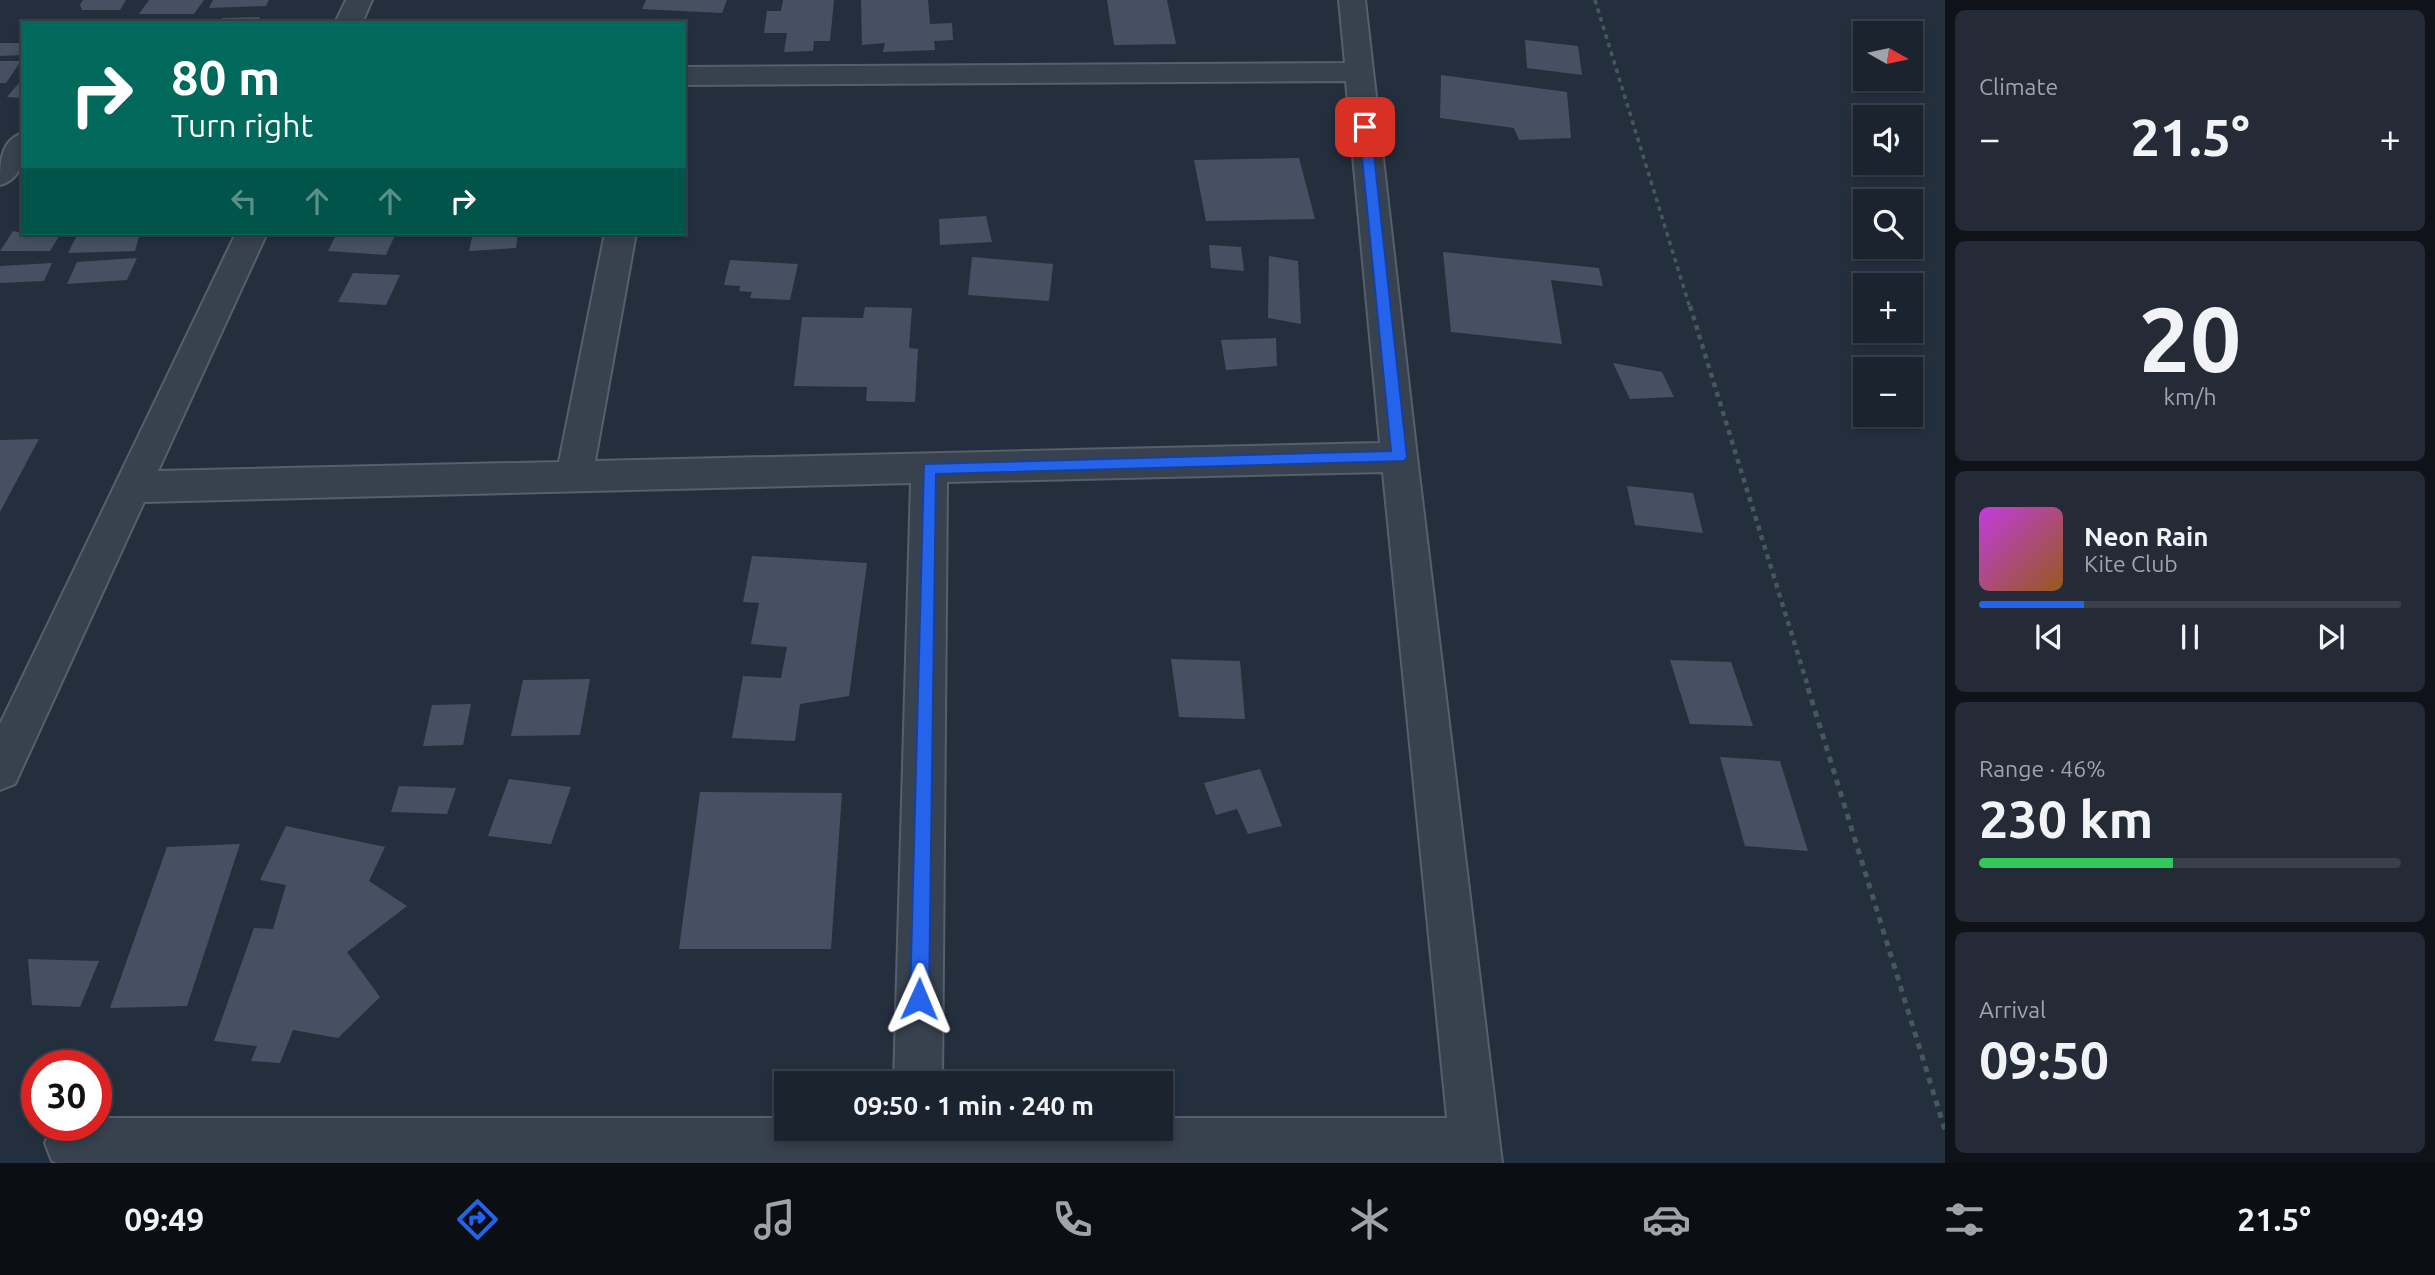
<!DOCTYPE html>
<meta charset="utf-8">
<style>
body{margin:0;font-family:Ubuntu,sans-serif;background:#242b36;color:#f1f3f6;height:100vh;display:flex;flex-direction:column;font-size:26px;white-space:nowrap}
*{box-sizing:border-box;margin:0}
p{font-size:23px;color:#a0a4aa}
.icon{flex:none;width:38px;height:38px;fill:none;stroke:currentColor;stroke-width:2;stroke-linecap:round;stroke-linejoin:round}
.map{position:relative;flex:1;overflow:hidden}
.details{display:flex;flex-direction:column;gap:10px;padding:10px;background:#0f1319;width:490px}
.details>*{flex:none}
.hud{position:absolute;left:21px;top:21px;width:665px;height:214px;border-radius:0px;box-shadow:0 4px 10px #0003,0 0 0 2px #39404a;background:#00695c;color:#fff;overflow:hidden}
.needle{width:46px;rotate:99deg}
.tools{position:absolute;left:1853px;top:21px;display:grid;gap:14px}
.tools a{display:grid;place-items:center;width:70px;height:70px;border-radius:0px;background:#1b232e;box-shadow:0 4px 10px #0003,0 0 0 2px #39404a;font-size:35px}
.speed{position:absolute;left:21px;top:1050px;display:flex;gap:14px;font-size:35px;font-weight:700;text-align:center}
.speed>*{display:grid;place-content:center;width:91px;height:91px;border-radius:50%;background:#1b232e;box-shadow:0 4px 10px #0003,0 0 0 2px #39404a;line-height:1}
.speed .limit{border:10px solid #d22;background:#fff;color:#111}
.pin{position:absolute;display:grid;place-items:center;width:60px;height:60px;color:#fff;margin:-30px;border-radius:14px;box-shadow:0 4px 10px #0006}
.me{position:absolute;width:77px;margin:-38px;rotate:1deg;stroke-linejoin:round;filter:drop-shadow(0 0 5px #0008)}
.turn{display:flex;align-items:center;gap:24px;height:147px;padding:0 35px;font-size:32px}
.turn .icon{width:91px;height:91px;stroke-width:2.5}
.turn b{display:block;font-size:49px;line-height:60px}
.lanes{display:flex;align-items:center;height:66px;padding:0 35px;background:#0003;justify-content:center;gap:35px;direction:ltr}
.lanes .off{opacity:.35}
.big{font-size:52px;font-weight:600;line-height:1.1}
.details .card{flex:1;display:flex;flex-direction:column;justify-content:center;gap:10px;min-width:0;padding:0 24px;border-radius:10px;background:#242b36}
.details .dial{align-items:center;gap:0}
.dial b{font-size:91px;line-height:1}
.song{display:flex;align-items:center;gap:21px}
.cover{width:84px;height:84px;border-radius:10px;background:linear-gradient(135deg,hsl(290 70% 55%),hsl(30 70% 35%))}
.played{height:7px;border-radius:4px;background:linear-gradient(90deg,#2563eb 25%,#39404a 25%)}
.keys{display:flex;justify-content:space-around;direction:ltr}
.heat{display:flex;justify-content:space-between;align-items:center;font-size:38px;direction:ltr}
.charge{height:10px;border-radius:5px;background:linear-gradient(90deg,#34c759 46%,#39404a 0)}
.trip{position:absolute;left:774px;top:1071px;width:399px;height:70px;border-radius:0px;background:#1b232e;box-shadow:0 4px 10px #0003,0 0 0 2px #39404a;font-weight:600;line-height:70px;text-align:center}
.tabs{display:flex;height:112px;justify-content:space-around;align-items:center;background:#0b0e12;color:#a0a4aa}
.tabs .icon{width:49px;height:49px}
.tabs .active{color:#2563eb}
.tabs b{font-size:32px;color:#f1f3f6}
main{display:flex;flex:1;min-height:0}
.map>svg:first-child{display:block}
</style>
<main>
<div class="map">
<svg width="1945" height="1163" viewBox="0 0 1945 1163">
<rect width="100%" height="100%" fill="#242f3e"/>
<g fill="#455162">
<polygon points="83,0 126,0 120,10 82,10 80,5"/>
<polygon points="149,0 204,0 194,14 139,14"/>
<polygon points="213,0 269,0 266,6 209,8"/>
<polygon points="646,0 727,0 722,13 642,9"/>
<polygon points="783,0 834,0 830,41 814,41 813,51 784,52 787,33 764,33 767,11 781,11"/>
<polygon points="861,0 928,0 930,24 952,23 953,40 934,41 935,50 883,52 885,43 862,45"/>
<polygon points="1107,0 1167,0 1176,44 1114,45"/>
<polygon points="260,17 257,23 219,23 222,18"/>
<polygon points="143,19 186,19 184,23 141,23"/>
<polygon points="1525,40 1578,46 1582,75 1527,68"/>
<polygon points="0,43 23,43 23,55 0,56"/>
<polygon points="0,61 21,61 6,83 0,83"/>
<polygon points="1441,75 1567,92 1571,138 1519,140 1514,128 1440,118"/>
<polygon points="23,78 23,98 7,97"/>
<polygon points="1299,158 1315,219 1206,221 1194,160"/>
<polygon points="986,216 992,242 940,245 939,219"/>
<polygon points="13,231 23,233 61,233 50,251 0,251"/>
<polygon points="78,233 140,233 135,251 68,253"/>
<polygon points="337,233 396,233 386,255 328,251"/>
<polygon points="473,233 518,233 516,248 469,251"/>
<polygon points="1209,245 1241,247 1244,271 1211,268"/>
<polygon points="1443,252 1599,268 1603,286 1551,280 1562,344 1451,332"/>
<polygon points="1269,256 1298,261 1301,324 1268,318"/>
<polygon points="972,257 1053,264 1049,301 968,295"/>
<polygon points="137,258 127,280 67,284 77,262"/>
<polygon points="730,260 798,264 790,300 750,298 752,292 739,291 740,286 724,285"/>
<polygon points="52,263 44,281 0,283 0,266"/>
<polygon points="353,273 400,275 386,305 338,302"/>
<polygon points="865,307 912,308 909,348 918,349 915,402 866,401 867,387 794,386 802,317 863,318"/>
<polygon points="1276,338 1277,366 1226,370 1221,340"/>
<polygon points="1613,363 1662,372 1674,397 1630,399"/>
<polygon points="39,439 0,512 0,440"/>
<polygon points="1627,486 1693,493 1703,533 1635,525"/>
<polygon points="752,556 867,563 849,696 800,704 795,741 732,738 743,676 781,678 787,647 751,644 759,603 743,602"/>
<polygon points="1171,659 1240,661 1245,719 1179,717"/>
<polygon points="1670,660 1731,662 1753,726 1690,724"/>
<polygon points="590,679 580,735 511,736 523,680"/>
<polygon points="471,704 463,745 423,746 432,705"/>
<polygon points="1720,757 1780,761 1808,851 1745,846"/>
<polygon points="1260,769 1282,826 1248,834 1237,809 1216,815 1204,783"/>
<polygon points="509,779 571,787 551,844 488,836"/>
<polygon points="399,786 456,788 447,814 391,812"/>
<polygon points="700,792 842,793 831,949 679,949"/>
<polygon points="286,826 385,847 369,881 407,906 347,952 380,997 338,1038 293,1030 280,1063 251,1061 257,1046 214,1041 254,928 273,929 286,885 260,880"/>
<polygon points="240,844 187,1006 110,1008 167,847"/>
<polygon points="28,959 99,961 80,1007 32,1005"/>
</g>
<g fill="none" stroke-linecap="round" stroke-linejoin="round">
<defs>
<g id="street">
<polygon points="346,0 372,0 362,23 335,23"/>
<polygon points="1339,0 1365,0 1417,457 1502,1163 58,1163 52,1161 45,1143 52,1125 96,1125 96,1118 786,1118 786,1129 1160,1129 1160,1118 1447,1118 1383,472 947,482 942,1083 894,1083 911,483 144,502 15,784 0,790 0,724 236,233 267,233 158,471 559,462 605,233 636,233 595,461 1380,443 1346,81 684,85 684,67 1345,63"/>
<path d="M23 133C23 155 25 178 0 185 0 164 0 140 23 133Z"/>
</g>
</defs>
<use href="#street" stroke="#565f6c" stroke-width="4"/>
<polyline stroke="#44595c" stroke-width="3.5" stroke-dasharray="4.5 4.5" stroke-linecap="butt" points="1595,0 1690,308"/>
<polyline stroke="#44595c" stroke-width="4.5" stroke-dasharray="5 5" stroke-linecap="butt" points="1690,306 1809,690"/>
<polyline stroke="#44595c" stroke-width="5" stroke-dasharray="6 6" stroke-linecap="butt" points="1808,688 1945,1130"/>
<use href="#street" fill="#38414e" fill-rule="evenodd"/>
</g>
<polygon fill="#2563eb" stroke="#184099" stroke-width="2" points="1365,123 1371,127 1407,457 1404,461 936,474 929,999 926,1006 919,1009 913,1006 910,999 924,464 1391,451 1359,127"/>
</svg>
<div class="tools">
<a><svg class="needle" viewBox="-14 -14 28 28"><path d="M0-13l5 13h-10z" fill="#e53935"/><path d="M0 13l5-13h-10z" fill="#a0a4aa"/></svg></a>
<a><svg class="icon" aria-label="sound" viewBox="0 0 24 24"><path d="M4 9h4l5-4v14l-5-4H4zM17 9q2 3 0 6"/></svg></a>
<a><svg class="icon" aria-label="search" viewBox="0 0 24 24"><circle cx="10" cy="10" r="6"/><path d="M15 15l6 6"/></svg></a>
<a>+</a>
<a>−</a>
</div>
<div class="speed"><div class="limit">30</div></div>
<div class="pin" style="left:1365px;top:127px;background:#d93025"><svg class="icon" aria-label="arrive" viewBox="0 0 24 24"><path d="M6 21V4h12l-3 4 3 4H6"/></svg></div>
<svg class="me" style="left:919px;top:999px" viewBox="-20 -20 40 40"><path d="M0-17L14 15 0 8-14 15z" fill="#2563eb" stroke="#fff" stroke-width="4"/></svg>
<div class="trip">09:50 · 1 min · 240 m</div>
<div class="hud">
<div class="turn"><svg class="icon" aria-label="right" viewBox="0 0 24 24"><path d="M7 20v-9h11M14 6l5 5-5 5"/></svg><div><b>80 m</b>Turn right</div></div>
<div class="lanes"><svg class="icon off" aria-label="left" viewBox="0 0 24 24"><path d="M17 20v-9H6M10 6l-5 5 5 5"/></svg><svg class="icon off" aria-label="ahead" viewBox="0 0 24 24"><path d="M12 20V5M6 11l6-6 6 6"/></svg><svg class="icon off" aria-label="ahead" viewBox="0 0 24 24"><path d="M12 20V5M6 11l6-6 6 6"/></svg><svg class="icon" aria-label="right" viewBox="0 0 24 24"><path d="M7 20v-9h11M14 6l5 5-5 5"/></svg></div>
</div>
</div>
<section class="details">
<div class="card"><p>Climate</p>
<div class="heat"><a>−</a><b class="big">21.5°</b><a>+</a></div>
</div>
<div class="card dial"><b>20</b><p>km/h</p></div>
<div class="card">
<div class="song"><i class="cover"></i><div><b>Neon Rain</b><p>Kite Club</p></div></div>
<div class="played"></div>
<div class="keys"><svg class="icon" aria-label="previous" viewBox="0 0 24 24"><path d="M18 5L8 12l10 7zM5 5v14"/></svg><svg class="icon" aria-label="pause" viewBox="0 0 24 24"><path d="M8 5v14M16 5v14"/></svg><svg class="icon" aria-label="next" viewBox="0 0 24 24"><path d="M6 5l10 7-10 7zM19 5v14"/></svg></div>
</div>
<div class="card"><p>Range · 46%</p><b class="big">230 km</b><div class="charge"></div></div>
<div class="card"><p>Arrival</p><b class="big">09:50</b></div>
</section>
</main>
<nav class="tabs">
<b>09:49</b>
<svg class="icon active" aria-label="directions" viewBox="0 0 24 24"><path d="M12 3l9 9-9 9-9-9zM9 14v-3h6M13 9l2 2-2 2"/></svg>
<svg class="icon" aria-label="music" viewBox="0 0 24 24"><path d="M9 18V5l10-2v13"/><circle cx="6" cy="18" r="3"/><circle cx="16" cy="16" r="3"/></svg>
<svg class="icon" aria-label="phone" viewBox="0 0 24 24"><path d="M5 4h4l2 5-3 2q2 4 5 5l2-3 5 2v4C11 20 4 13 5 4z"/></svg>
<svg class="icon" aria-label="climate" viewBox="0 0 24 24"><path d="M12 3v18M4 7l16 10M4 17L20 7"/></svg>
<svg class="icon" aria-label="car" viewBox="0 0 24 24"><path d="M5 17H2v-5l4-1 3-4h7l3 4 3 1v5h-3M9 17h6M6 11h13"/><circle cx="7" cy="17" r="2"/><circle cx="17" cy="17" r="2"/></svg>
<svg class="icon" aria-label="filters" viewBox="0 0 24 24"><path d="M4 7h16M4 17h16"/><circle cx="9" cy="7" r="2"/><circle cx="15" cy="17" r="2"/></svg>
<b>21.5°</b>
</nav>
